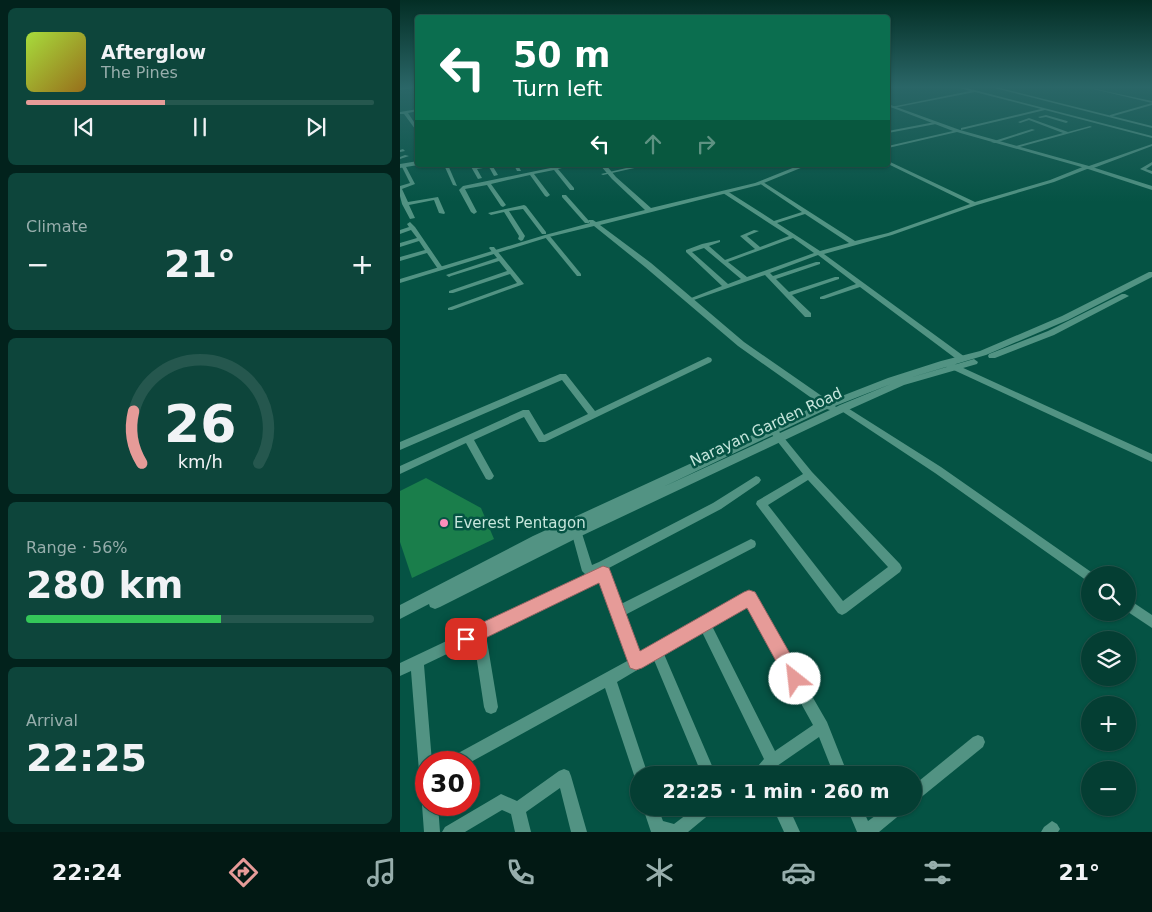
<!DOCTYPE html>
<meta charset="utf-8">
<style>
body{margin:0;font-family:"DejaVu Sans",sans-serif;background:#0d453b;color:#f1f3f6;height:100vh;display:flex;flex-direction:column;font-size:19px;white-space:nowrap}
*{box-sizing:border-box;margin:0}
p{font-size:16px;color:#97aeac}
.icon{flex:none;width:28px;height:28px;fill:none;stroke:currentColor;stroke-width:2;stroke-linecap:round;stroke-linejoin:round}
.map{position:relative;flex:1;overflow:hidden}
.sheet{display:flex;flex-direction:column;gap:8px;padding:8px;background:#02221c;width:400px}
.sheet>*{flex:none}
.guide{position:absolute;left:15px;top:15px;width:475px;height:152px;border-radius:5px;box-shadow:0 1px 4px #0004,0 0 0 1px #25574e;background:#0b6e4f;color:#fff;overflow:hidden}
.controls{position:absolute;left:681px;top:566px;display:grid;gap:10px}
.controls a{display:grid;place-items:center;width:55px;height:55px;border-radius:50%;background:#043e33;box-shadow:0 1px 4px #0004,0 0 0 1px #25574e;font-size:25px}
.speed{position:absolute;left:15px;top:751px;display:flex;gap:10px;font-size:25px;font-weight:700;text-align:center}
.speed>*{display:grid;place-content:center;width:65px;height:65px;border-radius:50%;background:#043e33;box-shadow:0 1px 4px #0004,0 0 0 1px #25574e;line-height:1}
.speed .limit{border:8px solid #d22;background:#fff;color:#111}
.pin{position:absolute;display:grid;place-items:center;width:42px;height:42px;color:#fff;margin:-21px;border-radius:10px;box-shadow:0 2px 8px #0006}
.me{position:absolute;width:55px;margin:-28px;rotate:331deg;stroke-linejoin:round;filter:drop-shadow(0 0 4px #0008)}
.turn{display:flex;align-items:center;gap:18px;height:105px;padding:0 15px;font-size:22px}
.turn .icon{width:65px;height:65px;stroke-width:2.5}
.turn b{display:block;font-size:35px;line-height:42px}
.lanes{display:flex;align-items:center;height:48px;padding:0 15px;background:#0003;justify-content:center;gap:25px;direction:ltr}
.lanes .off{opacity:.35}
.big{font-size:38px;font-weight:600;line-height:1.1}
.sheet .card{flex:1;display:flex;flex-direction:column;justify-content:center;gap:8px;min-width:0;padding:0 18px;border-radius:8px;background:#0d453b}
.sheet .dial{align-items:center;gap:0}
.dial svg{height:130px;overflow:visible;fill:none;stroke:#25574e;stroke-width:7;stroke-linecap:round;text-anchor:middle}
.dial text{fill:#f1f3f6;stroke:none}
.song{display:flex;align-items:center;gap:15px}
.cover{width:60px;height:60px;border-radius:8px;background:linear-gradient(135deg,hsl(80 70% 55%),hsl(40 70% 35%))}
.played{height:5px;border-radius:2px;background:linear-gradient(90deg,#e69b98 40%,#25574e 40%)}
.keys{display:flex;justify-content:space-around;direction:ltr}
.heat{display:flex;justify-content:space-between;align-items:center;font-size:28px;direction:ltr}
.charge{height:8px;border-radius:4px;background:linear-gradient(90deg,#34c759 56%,#25574e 0)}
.trip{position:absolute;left:230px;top:766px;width:292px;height:50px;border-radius:25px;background:#043e33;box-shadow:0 1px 4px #0004,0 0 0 1px #25574e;font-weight:600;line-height:50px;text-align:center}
.tabs{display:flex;height:80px;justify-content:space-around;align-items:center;background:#021914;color:#97aeac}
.tabs .icon{width:35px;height:35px}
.tabs .selected{color:#e69b98}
.tabs b{font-size:22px;color:#f1f3f6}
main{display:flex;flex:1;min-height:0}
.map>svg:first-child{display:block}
</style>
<main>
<section class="sheet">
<div class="card">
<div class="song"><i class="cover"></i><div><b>Afterglow</b><p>The Pines</p></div></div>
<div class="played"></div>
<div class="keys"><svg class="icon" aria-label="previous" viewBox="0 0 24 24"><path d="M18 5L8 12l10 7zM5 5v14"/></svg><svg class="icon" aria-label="pause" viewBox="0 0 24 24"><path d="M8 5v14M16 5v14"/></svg><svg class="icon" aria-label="next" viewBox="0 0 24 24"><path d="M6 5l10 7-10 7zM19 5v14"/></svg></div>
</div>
<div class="card"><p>Climate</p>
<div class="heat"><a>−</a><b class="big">21°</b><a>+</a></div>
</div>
<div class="card dial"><svg viewBox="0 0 100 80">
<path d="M14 69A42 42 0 1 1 86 69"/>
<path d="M14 69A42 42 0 0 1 9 37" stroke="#e69b98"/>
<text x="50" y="56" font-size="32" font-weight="700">26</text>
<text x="50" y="72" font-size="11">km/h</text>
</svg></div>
<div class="card"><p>Range · 56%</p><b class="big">280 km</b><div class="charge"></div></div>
<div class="card"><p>Arrival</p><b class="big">22:25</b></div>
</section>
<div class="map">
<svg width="752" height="832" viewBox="0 0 752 832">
<rect width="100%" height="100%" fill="#055344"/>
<polygon fill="#1a7e4b" points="26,478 81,508 94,539 12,578 0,542 0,491"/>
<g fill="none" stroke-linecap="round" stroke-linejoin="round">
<g fill="#529383" fill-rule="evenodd">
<polygon points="18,86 18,87 0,90 0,88"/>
<polygon points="554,86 559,86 752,136 752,138 645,110 561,130 561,128 641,109 575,92 493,108 491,107 570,91"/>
<polygon points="681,86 752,101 752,105 710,117 710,115 752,103"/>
<polygon points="646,115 667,121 668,122 666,123 646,117 640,118 638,117"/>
<polygon points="629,118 668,132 690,126 692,127 616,148 616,146 663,133 629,120 620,123 618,122"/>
<polygon points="535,122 536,124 488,133 488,131"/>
<polygon points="632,129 635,130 595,143 591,142"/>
<path d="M752 144V146L691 169H687L654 182 577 205 492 235 424 254 565 357 566 359 565 361H559L460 287 424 299H420V297L456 284 418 255 370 273 373 276 416 262H420V264L376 279 389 292 435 277H439V279L392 295 411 313V317H405L365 275 291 301 289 302 286 300 322 286 286 252V250L302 244 320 240V242L309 246 325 260 355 249 340 236 354 230 359 231 347 236 360 247 389 236 323 193V191H327L374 221 402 212 359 183 363 182 455 241 488 233 570 204 488 164V161L575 202 650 180 685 166H689ZM405 214 449 243 420 251 377 223ZM393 238 414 253 347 277 328 262ZM304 248 341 279 328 284 292 252Z"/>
<polygon points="3,149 5,151 0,152 0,150"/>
<polygon points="5,155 9,156 0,159 0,157"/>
<polygon points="752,162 752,165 746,169 752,171 752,174 740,169"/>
<polygon points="3,164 5,165 15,184 2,189 8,202 38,197 45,213 44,214 39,213 34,200 9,205 15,218 10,219 2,204 0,196 0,186 10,183 1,165"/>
<polygon points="44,165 48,165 57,186 53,185"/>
<polygon points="70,165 74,165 75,166 92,165 98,175 94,176 89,167 77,169 82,178 78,179"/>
<polygon points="114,165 118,165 121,171 117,171"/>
<polygon points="165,165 174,165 158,169 174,188 174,190 170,190 154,170 134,174 150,195 147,197 145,196 130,175 91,184 106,205 103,207 101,206 87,185 65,189 77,212 74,214 71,212 59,190 63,186"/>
<polygon points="239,165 248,165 203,175 201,174"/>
<polygon points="162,195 166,195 189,221 189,223 185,223 162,197"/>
<polygon points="124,205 126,206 146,232 146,234 142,234 123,209 109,211 125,236 123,240 121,241 118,239 119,236 104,212 91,215 88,213"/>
<polygon points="10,222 15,227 43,268 42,269 38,269 27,253 0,261 0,257 25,250 19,241 0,247 0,243 17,238 11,230 0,234 0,230 9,227 7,224"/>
<polygon points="145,235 149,235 181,274 181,276 177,276 145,237"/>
<polygon points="90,247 94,247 124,284 52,310 48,310 48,308 117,283 110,274 53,293 49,293 49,291 107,271 99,261 51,276 49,277 46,275 97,258 89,248"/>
<polygon points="308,357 311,358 312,360 311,362 145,442 139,442 124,417 74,440 94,476 92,479 89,480 86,479 66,443 0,474 0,466 123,410 129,410 144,435 188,414 162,380 0,450 0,442 160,374 166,374 195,411"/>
<polygon points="548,361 752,454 752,462 545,366 544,364"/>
<polygon points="443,405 541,467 694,574 690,575 690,583 535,473 440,410 439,408 440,406"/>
<path d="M373 427 376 428 412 472 500 564 502 568 500 572 446 613 442 615 438 613 356 504 357 501 403 474 370 432 369 430 370 428ZM408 480 488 567 443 601 368 505Z"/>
<path d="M356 476 359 477 361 480 359 483 321 509 207 569 221 604 351 539 355 541 356 544 355 547 225 615 239 654 251 648 252 646 257 644 345 594 349 592 353 594 427 722 448 775H434L419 737 377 766 371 773 372 775H357L356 771 358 766 364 759 302 632 264 654 316 775H302L254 660 217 682 248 775H239V781L236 780 234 775 205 688 69 763 49 762 51 757 229 660 200 580 86 635 98 707 96 712 91 714 86 712 84 707 74 641 24 665 32 762H26V778L21 776 19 771 11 671 0 676V663L186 575 182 571 170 527 171 524 175 522 179 524 192 565 199 562 313 503ZM347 606 413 725 375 751 312 626Z"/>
<polygon points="728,599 752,615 752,628 728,612"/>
<polygon points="578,735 583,737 585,742 583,747 519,799 514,801 514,785 573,737"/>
<polygon points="164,769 169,771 171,776 187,832 171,832 160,788 126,812 131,832 115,832 111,814 102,810 65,832 42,832 45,827 96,797 101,794 117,801 159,771"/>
<polygon points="26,799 26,805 38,805 40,832 24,832 22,805"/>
<polygon points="243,808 258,808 263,821 274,824 295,808 314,808 311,813 288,832 251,832"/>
<polygon points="373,808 389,808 400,832 384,832"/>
<polygon points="447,808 462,808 468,821 486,808 505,808 502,813 479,832 457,832"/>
<polygon points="652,821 657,824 660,829 658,832 641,832 644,827"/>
</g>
<g fill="#529383" fill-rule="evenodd">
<polygon points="587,86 592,86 752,126 752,128"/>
<polygon points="488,104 560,130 689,166 752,186 752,190 685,168 557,132 488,148 488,146 553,131 488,106"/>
<polygon points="18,109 18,111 8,113 18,128 18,133 4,114 0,114 0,112"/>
<polygon points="18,161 18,165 0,168 0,164"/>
<path d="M200 165H206L216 177 251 208 355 183 400 165H408L359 185 200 225 251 263 344 342 429 401 488 378 541 361 580 351 662 316 749 272H752V277L668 320 586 355 509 378 574 359 578 362 577 364 504 385 446 411 179 537 40 607 35 609 30 607 29 604 0 619V605L133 536 420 404 338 346 245 267 194 226 149 237 0 283V279L145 235 190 223 188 221 189 220H193L196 222 245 210 212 179ZM491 384 440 405 436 407 435 406ZM427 409 430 410 263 487Z"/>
<polygon points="722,294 725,294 729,296 654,335 595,358 589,358 588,356 589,354 648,331"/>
</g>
</g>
<linearGradient id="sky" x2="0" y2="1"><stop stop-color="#032e25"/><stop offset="0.43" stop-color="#2a6667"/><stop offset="1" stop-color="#2a6667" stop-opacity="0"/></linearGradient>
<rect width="752" height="202" fill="url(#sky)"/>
<polygon fill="#e69b98" stroke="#966563" points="203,566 209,568 211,573 240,651 344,592 349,590 355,592 401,673 403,679 401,685 395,687 389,685 347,608 242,668 236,670 230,668 199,583 71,645 66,647 60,645 58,639 60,633"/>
<circle fill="#fe8ebb" stroke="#055344" stroke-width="2" cx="44" cy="523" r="5"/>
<g text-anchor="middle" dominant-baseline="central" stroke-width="5" stroke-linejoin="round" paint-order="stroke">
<g font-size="15" fill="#c6e6dc" stroke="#055344">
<text transform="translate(366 427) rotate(-25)">Narayan Garden Road</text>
</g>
<g font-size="15" fill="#c6e6dc" stroke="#055344" text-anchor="start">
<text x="54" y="523">Everest Pentagon</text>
</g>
</g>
</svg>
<div class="controls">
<a><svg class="icon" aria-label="search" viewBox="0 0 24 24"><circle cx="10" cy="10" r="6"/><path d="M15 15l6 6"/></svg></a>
<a><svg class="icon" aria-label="layers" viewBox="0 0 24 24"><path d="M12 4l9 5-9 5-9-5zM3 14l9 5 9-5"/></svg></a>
<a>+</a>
<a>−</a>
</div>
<div class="speed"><div class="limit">30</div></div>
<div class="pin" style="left:66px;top:639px;background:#d93025"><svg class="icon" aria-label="arrive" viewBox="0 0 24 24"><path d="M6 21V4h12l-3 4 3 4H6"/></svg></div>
<svg class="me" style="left:395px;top:679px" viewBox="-20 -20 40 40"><circle r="19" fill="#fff"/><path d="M0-13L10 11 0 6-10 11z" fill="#e69b98"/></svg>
<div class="trip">22:25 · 1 min · 260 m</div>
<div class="guide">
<div class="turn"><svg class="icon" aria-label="left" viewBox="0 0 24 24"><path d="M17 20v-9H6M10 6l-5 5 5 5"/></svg><div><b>50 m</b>Turn left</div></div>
<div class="lanes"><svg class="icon" aria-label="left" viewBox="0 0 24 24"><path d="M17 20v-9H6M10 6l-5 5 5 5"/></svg><svg class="icon off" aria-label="ahead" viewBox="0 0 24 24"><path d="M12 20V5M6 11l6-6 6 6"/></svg><svg class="icon off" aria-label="right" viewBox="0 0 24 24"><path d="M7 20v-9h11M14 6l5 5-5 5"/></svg></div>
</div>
</div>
</main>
<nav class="tabs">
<b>22:24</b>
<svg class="icon selected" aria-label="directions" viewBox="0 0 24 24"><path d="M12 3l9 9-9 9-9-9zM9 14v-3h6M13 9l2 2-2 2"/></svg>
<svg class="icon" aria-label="music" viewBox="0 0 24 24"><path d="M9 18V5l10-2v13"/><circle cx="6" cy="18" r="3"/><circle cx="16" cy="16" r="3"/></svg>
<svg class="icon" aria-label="phone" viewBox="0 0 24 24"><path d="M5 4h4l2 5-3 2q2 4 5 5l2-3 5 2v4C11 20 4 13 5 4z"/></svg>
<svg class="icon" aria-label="climate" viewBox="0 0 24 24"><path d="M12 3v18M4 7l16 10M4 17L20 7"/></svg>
<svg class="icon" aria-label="car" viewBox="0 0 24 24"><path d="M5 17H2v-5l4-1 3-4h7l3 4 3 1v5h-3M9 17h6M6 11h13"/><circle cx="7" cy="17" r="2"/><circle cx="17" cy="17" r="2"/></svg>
<svg class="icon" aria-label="filters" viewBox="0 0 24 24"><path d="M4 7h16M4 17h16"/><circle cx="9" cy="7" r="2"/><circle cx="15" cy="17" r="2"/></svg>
<b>21°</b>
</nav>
